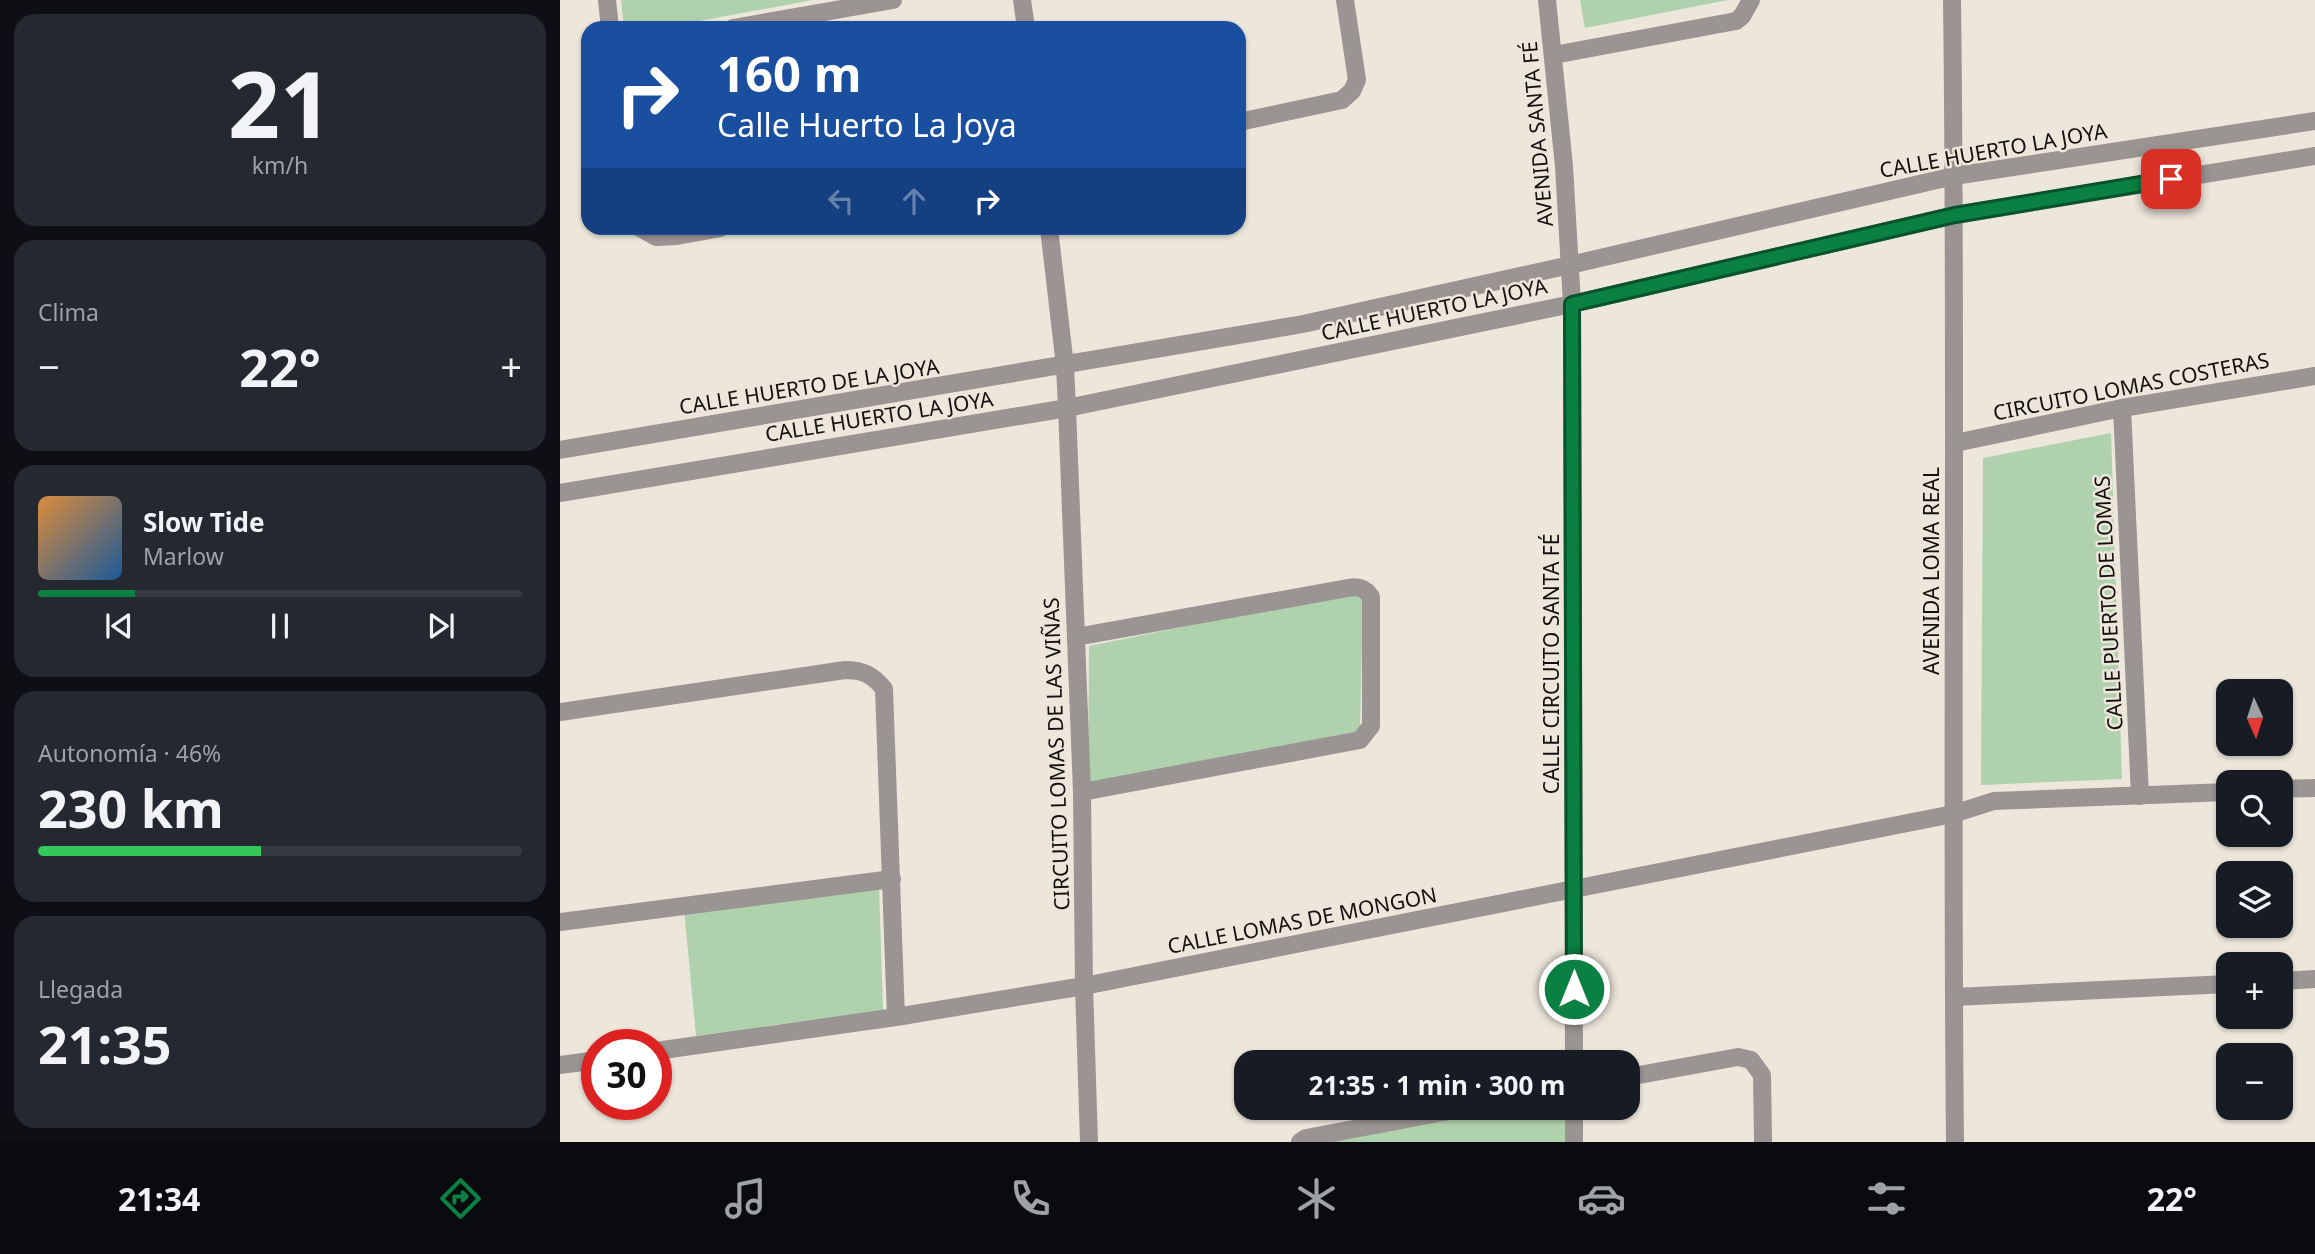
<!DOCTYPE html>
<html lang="es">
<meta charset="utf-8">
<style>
body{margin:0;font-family:"Noto Sans",sans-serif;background:#242831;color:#f1f3f6;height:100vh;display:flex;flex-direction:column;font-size:26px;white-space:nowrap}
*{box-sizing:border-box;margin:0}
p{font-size:23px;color:#9ea1a6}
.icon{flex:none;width:38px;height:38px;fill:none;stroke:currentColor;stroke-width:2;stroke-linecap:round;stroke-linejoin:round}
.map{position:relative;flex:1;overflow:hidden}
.drawer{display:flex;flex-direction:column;gap:14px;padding:14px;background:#0d0f14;width:560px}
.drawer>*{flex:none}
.top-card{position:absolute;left:21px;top:21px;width:665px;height:214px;border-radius:21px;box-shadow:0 2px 5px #0004;background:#1a4fa0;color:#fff;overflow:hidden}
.needle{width:46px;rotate:177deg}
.buttons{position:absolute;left:1656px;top:679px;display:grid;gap:14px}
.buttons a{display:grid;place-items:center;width:77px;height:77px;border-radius:14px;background:#171b24;box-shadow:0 2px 5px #0004;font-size:35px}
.speed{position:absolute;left:21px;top:1029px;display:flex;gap:14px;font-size:35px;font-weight:700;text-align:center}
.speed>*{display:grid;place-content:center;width:91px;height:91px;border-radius:50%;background:#171b24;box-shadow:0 2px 5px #0004;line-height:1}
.speed .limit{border:10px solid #d22;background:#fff;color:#111}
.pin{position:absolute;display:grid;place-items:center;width:60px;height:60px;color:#fff;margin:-30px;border-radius:14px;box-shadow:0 4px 10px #0006}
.me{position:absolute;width:77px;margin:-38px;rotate:0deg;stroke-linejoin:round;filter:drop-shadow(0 0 5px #0008)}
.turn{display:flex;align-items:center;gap:24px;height:147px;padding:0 21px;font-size:32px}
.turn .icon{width:91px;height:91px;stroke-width:2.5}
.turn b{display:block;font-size:49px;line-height:60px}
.lanes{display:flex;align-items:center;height:66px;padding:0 21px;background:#0003;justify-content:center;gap:35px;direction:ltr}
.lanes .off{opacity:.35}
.big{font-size:52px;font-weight:700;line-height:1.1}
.drawer .tile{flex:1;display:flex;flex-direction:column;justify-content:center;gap:10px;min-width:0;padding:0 24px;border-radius:21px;background:#242831}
.drawer .dial{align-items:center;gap:0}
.dial b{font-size:91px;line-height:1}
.song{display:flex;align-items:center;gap:21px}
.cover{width:84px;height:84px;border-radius:10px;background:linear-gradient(135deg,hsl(30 70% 55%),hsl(210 70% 35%))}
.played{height:7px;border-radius:4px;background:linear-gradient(90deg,#0b8043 20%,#363941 20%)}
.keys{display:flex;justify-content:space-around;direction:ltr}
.heat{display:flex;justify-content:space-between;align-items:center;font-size:38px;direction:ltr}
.charge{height:10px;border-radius:5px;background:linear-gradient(90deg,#34c759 46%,#363941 0)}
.trip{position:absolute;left:674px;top:1050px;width:406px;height:70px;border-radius:21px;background:#171b24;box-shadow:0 2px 5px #0004;font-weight:700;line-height:70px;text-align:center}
.tab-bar{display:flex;height:112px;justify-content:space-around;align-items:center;background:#090b0e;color:#9ea1a6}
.tab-bar .icon{width:49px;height:49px}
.tab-bar .current{color:#0b8043}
.tab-bar b{font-size:32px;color:#f1f3f6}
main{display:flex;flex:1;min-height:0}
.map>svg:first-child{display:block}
</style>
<main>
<section class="drawer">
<div class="tile dial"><b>21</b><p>km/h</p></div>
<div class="tile"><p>Clima</p>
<div class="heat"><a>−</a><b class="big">22°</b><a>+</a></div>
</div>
<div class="tile">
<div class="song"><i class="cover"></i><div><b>Slow Tide</b><p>Marlow</p></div></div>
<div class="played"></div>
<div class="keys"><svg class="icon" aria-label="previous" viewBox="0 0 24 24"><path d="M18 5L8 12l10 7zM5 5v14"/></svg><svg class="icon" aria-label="pause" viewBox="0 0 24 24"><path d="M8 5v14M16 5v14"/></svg><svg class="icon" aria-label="next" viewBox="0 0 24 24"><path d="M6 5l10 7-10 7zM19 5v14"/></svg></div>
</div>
<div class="tile"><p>Autonomía · 46%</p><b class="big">230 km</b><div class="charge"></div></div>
<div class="tile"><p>Llegada</p><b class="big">21:35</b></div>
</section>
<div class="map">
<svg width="1755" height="1142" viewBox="0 0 1755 1142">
<rect width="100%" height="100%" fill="#ede6db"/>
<g fill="#b0d1ae">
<polygon points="61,0 253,0 102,28 64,28"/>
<polygon points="1020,0 1168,0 1025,28"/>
<polygon points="1551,433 1562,779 1421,785 1423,458"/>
<polygon points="785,594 803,595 800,731 528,783 529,646"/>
<polygon points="319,885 323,1010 136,1036 124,909"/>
<polygon points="935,1108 1006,1108 1007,1142 750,1142"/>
</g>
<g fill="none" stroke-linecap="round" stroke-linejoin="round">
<g stroke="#9a9492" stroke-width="18">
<polyline points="47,0 50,28"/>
<polyline points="462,0 466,28"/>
<polyline points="987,0 1004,166 1012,304 1014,1062"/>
<path d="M1392 0C1397 381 1391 761 1395 1142"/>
<polyline points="173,28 333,0"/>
<polyline points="994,55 1176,21 1182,16 1191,0"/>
<polyline points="679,122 782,100 792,91 797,80 785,0"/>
<polyline points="80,228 96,237 117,236 161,228"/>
<polyline points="489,228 505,366 507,408 522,792 524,986 529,1142"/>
<polyline points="1562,408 1580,796"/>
<polyline points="1395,443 1562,408 1755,376"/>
<polyline points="0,450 743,324 1010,265 1394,176 1755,121"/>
<polyline points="0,493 507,408 1012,304 1395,215 1755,156"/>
<path d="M516 637 788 588C799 586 805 588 811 597V726L800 740 522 792"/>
<path d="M0 712 285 670C303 670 313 675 324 689L336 1017"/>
<polyline points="1720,789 1755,788"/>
<polyline points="0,922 332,879"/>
<polyline points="1720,981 1755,979"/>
<polyline points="1394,997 1668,984"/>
<polyline points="96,1051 336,1017 524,986 1393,814 1434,801 1668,792"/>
<polyline points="0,1065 37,1060"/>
<polyline points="1068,1077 1178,1057 1191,1060 1202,1075 1203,1142"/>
<polyline points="1014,1108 1014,1142"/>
<polyline points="740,1142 746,1138 905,1108"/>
</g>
</g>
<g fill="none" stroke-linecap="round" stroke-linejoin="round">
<defs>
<polyline id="route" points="1014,989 1012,304 1395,215 1611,179"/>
</defs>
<use href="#route" stroke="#07532c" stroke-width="18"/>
<use href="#route" stroke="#0b8043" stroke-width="12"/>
</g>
<g text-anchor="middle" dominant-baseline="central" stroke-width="5" stroke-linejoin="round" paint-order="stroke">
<g font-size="21" fill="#13110d" stroke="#ede6db">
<text transform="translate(977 134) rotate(-95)">AVENIDA SANTA FÉ</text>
<text transform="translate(1433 150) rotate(-10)">CALLE HUERTO LA JOYA</text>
<text transform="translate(874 309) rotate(-12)">CALLE HUERTO LA JOYA</text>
<text transform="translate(249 386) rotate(-9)">CALLE HUERTO DE LA JOYA</text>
<text transform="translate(1571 386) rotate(-11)">CIRCUITO LOMAS COSTERAS</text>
<text transform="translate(319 416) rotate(-9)">CALLE HUERTO LA JOYA</text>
<text transform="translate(1371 571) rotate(-90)">AVENIDA LOMA REAL</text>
<text transform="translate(1548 603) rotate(-93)">CALLE PUERTO DE LOMAS</text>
<text transform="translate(991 664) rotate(-90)">CALLE CIRCUITO SANTA FÉ</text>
<text transform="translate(496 754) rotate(-92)">CIRCUITO LOMAS DE LAS VIÑAS</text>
<text transform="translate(742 920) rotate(-11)">CALLE LOMAS DE MONGON</text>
</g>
</g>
</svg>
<div class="buttons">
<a><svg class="needle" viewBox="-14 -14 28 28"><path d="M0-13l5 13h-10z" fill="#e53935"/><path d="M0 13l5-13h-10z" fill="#9ea1a6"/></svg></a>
<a><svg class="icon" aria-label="search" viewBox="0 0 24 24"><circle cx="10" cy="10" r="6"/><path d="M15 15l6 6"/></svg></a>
<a><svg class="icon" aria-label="layers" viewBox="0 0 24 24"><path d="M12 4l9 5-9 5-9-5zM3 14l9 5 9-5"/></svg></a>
<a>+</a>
<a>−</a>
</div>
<div class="speed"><div class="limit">30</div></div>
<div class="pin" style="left:1611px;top:179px;background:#d93025"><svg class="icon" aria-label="arrive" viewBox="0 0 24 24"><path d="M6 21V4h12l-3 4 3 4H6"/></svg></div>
<svg class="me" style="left:1014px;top:989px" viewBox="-20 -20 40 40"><circle r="17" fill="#0b8043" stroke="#fff" stroke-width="3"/><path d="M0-11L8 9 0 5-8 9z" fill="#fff"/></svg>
<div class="trip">21:35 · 1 min · 300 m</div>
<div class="top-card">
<div class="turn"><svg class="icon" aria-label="right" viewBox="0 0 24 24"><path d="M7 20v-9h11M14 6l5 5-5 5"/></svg><div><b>160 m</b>Calle Huerto La Joya</div></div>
<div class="lanes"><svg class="icon off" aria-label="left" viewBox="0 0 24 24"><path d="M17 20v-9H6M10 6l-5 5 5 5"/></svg><svg class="icon off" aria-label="ahead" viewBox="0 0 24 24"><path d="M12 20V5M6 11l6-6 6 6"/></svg><svg class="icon" aria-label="right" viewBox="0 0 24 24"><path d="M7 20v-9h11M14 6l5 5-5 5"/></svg></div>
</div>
</div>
</main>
<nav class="tab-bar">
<b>21:34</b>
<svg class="icon current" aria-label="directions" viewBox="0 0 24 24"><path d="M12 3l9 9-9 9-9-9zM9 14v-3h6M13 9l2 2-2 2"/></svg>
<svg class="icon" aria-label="music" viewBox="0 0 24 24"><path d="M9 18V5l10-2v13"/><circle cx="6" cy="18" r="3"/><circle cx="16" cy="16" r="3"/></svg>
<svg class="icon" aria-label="phone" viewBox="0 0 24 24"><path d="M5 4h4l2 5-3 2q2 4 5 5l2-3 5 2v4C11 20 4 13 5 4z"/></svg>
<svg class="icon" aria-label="climate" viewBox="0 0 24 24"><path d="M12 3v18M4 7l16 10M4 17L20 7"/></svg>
<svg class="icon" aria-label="car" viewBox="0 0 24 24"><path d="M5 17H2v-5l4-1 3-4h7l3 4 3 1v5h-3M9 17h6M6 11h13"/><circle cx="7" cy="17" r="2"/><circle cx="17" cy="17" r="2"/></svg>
<svg class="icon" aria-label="filters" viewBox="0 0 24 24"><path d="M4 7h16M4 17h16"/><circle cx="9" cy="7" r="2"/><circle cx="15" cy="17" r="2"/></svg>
<b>22°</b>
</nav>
